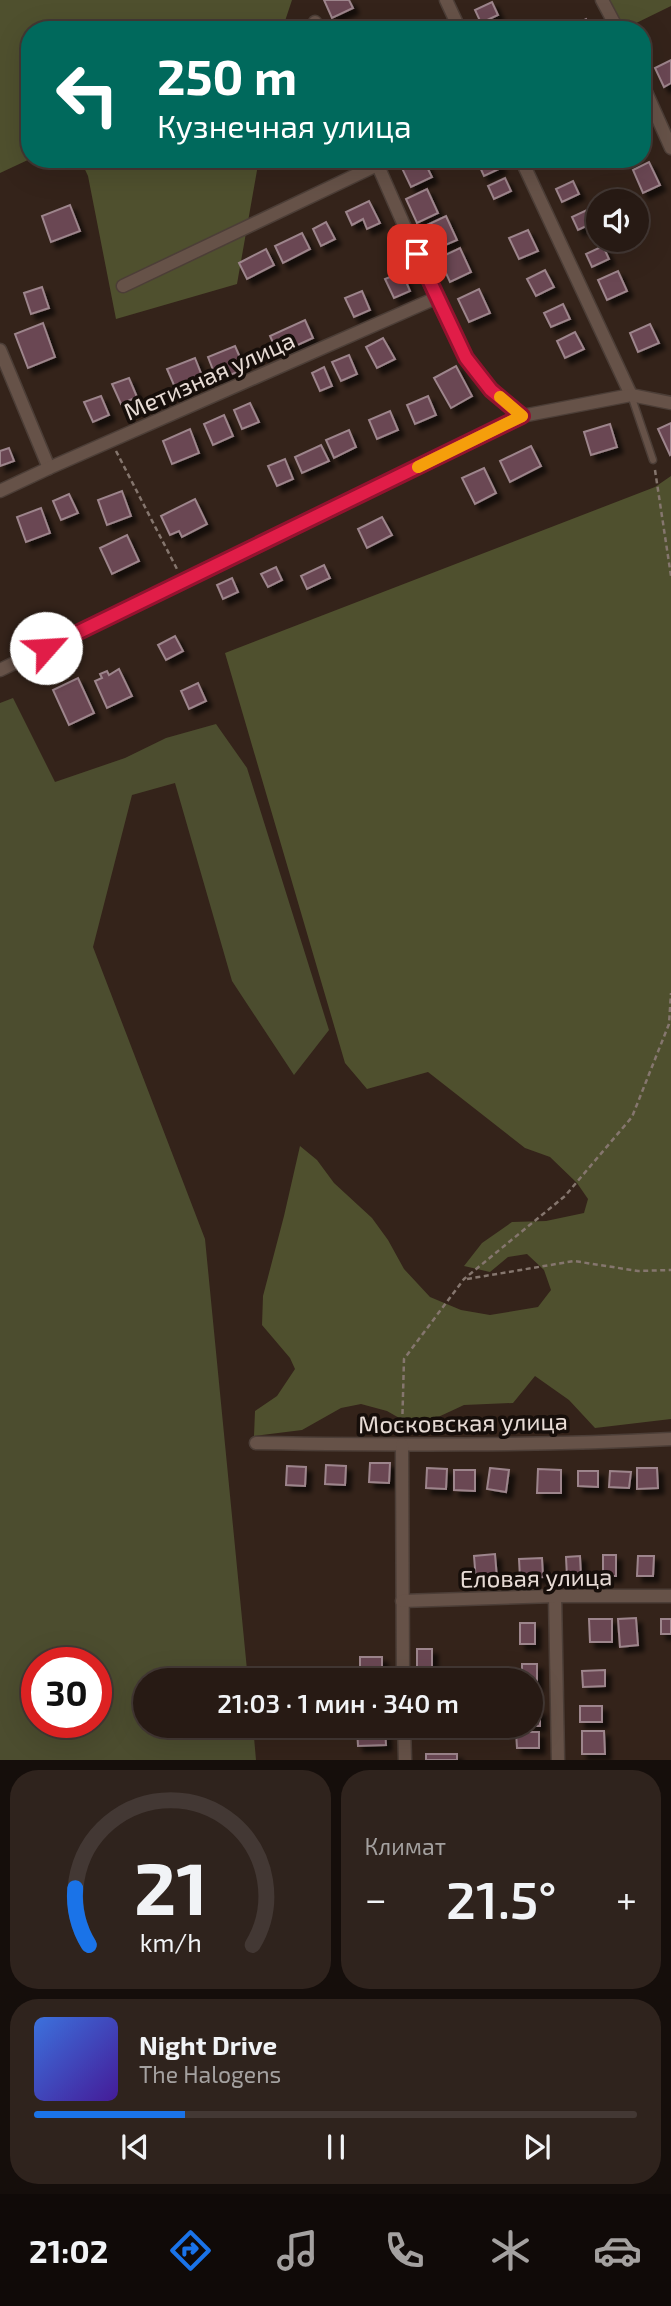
<!DOCTYPE html>
<html lang="ru">
<meta charset="utf-8">
<style>
body{margin:0;font-family:"Exo 2",sans-serif;background:#2f231d;color:#f1f3f6;height:100vh;display:flex;flex-direction:column;font-size:26px;white-space:nowrap}
*{box-sizing:border-box;margin:0}
p{font-size:23px;color:#a4a1a0}
.icon{flex:none;width:38px;height:38px;fill:none;stroke:currentColor;stroke-width:2;stroke-linecap:round;stroke-linejoin:round}
.map{position:relative;height:1760px;overflow:hidden}
.drawer{display:flex;flex-direction:column;gap:10px;padding:10px;background:#150e0b;flex:1}
.drawer>*{flex:none}
.guide{position:absolute;left:21px;top:21px;width:630px;height:147px;border-radius:28px;box-shadow:0 7px 28px #0002,0 0 0 2px #433834;background:#00695c;color:#fff;overflow:hidden}
.fabs{position:absolute;left:586px;top:189px;display:grid;gap:14px}
.fabs a{display:grid;place-items:center;width:63px;height:63px;border-radius:50%;background:#271a14;box-shadow:0 7px 28px #0002,0 0 0 2px #433834;font-size:35px}
.speed{position:absolute;left:21px;top:1647px;display:flex;gap:14px;font-size:35px;font-weight:700;text-align:center}
.speed>*{display:grid;place-content:center;width:91px;height:91px;border-radius:50%;background:#271a14;box-shadow:0 7px 28px #0002,0 0 0 2px #433834;line-height:1}
.speed .limit{border:10px solid #d22;background:#fff;color:#111}
.pin{position:absolute;display:grid;place-items:center;width:60px;height:60px;color:#fff;margin:-30px;border-radius:14px;box-shadow:0 4px 10px #0006}
.me{position:absolute;width:77px;margin:-38px;rotate:64deg;stroke-linejoin:round;filter:drop-shadow(0 0 5px #0008)}
.turn{display:flex;align-items:center;gap:24px;height:147px;padding:0 21px;font-size:32px}
.turn .icon{width:91px;height:91px;stroke-width:2.5}
.turn b{display:block;font-size:49px;line-height:60px}
.big{font-size:52px;font-weight:600;line-height:1.1}
.drawer .widget{flex:1;display:flex;flex-direction:column;justify-content:center;gap:10px;min-width:0;padding:0 24px;border-radius:28px;background:#2f231d}
.drawer .dial{align-items:center;gap:0}
.dial svg{height:182px;overflow:visible;fill:none;stroke:#433834;stroke-width:7;stroke-linecap:round;text-anchor:middle}
.dial text{fill:#f1f3f6;stroke:none}
.song{display:flex;align-items:center;gap:21px}
.cover{width:84px;height:84px;border-radius:10px;background:linear-gradient(135deg,hsl(220 70% 55%),hsl(260 70% 35%))}
.played{height:7px;border-radius:4px;background:linear-gradient(90deg,#1a73e8 25%,#433834 25%)}
.keys{display:flex;justify-content:space-around;direction:ltr}
.heat{display:flex;justify-content:space-between;align-items:center;font-size:38px;direction:ltr}
.drawer .tiles{flex:1;display:grid;gap:10px;grid-template-columns:1fr 1fr}
.widget:last-child{grid-column:span 2}
.trip{position:absolute;left:133px;top:1668px;width:410px;height:70px;border-radius:35px;background:#271a14;box-shadow:0 7px 28px #0002,0 0 0 2px #433834;font-weight:600;line-height:70px;text-align:center}
.tab-bar{display:flex;height:112px;justify-content:space-around;align-items:center;background:#100a08;color:#a4a1a0}
.tab-bar .icon{width:49px;height:49px}
.tab-bar .current{color:#1a73e8}
.tab-bar b{font-size:32px;color:#f1f3f6}
.map>svg:first-child{display:block}
</style>
<div class="map">
<svg width="671" height="1760" viewBox="0 0 671 1760">
<defs>
<filter id="shadow"><feDropShadow dx="5.5" dy="5.5" stdDeviation="2" flood-color="#0009"/></filter>
</defs>
<rect width="100%" height="100%" fill="#34231a"/>
<path fill="#4c4d2f" fill-rule="evenodd" d="M13 698 55 782 125 758 166 738 216 724 247 768 329 1030 294 1075 232 981 175 783 132 795 93 947 205 1239 248 1680H145V1726H253L256 1760H0V703ZM37 1662H96V1722H37Z"/>
<g fill="#4f502e">
<polygon points="0,0 292,0 282,30 30,30 30,159 0,173"/>
<polygon points="608,0 671,0 671,6 624,29"/>
<polygon points="80,159 259,159 237,284 116,319 88,176"/>
<polygon points="671,476 671,1419 595,1428 569,1400 535,1376 513,1403 464,1405 436,1418 401,1419 387,1411 361,1404 341,1408 302,1430 254,1436 255,1411 277,1396 295,1369 290,1358 262,1325 263,1296 284,1216 300,1146 317,1160 334,1183 372,1218 388,1240 404,1269 430,1297 461,1310 490,1315 538,1307 551,1290 544,1270 527,1254 508,1257 490,1272 464,1266 482,1243 512,1222 546,1221 584,1213 588,1199 577,1183 550,1157 525,1148 428,1072 367,1089 345,1063 225,653 655,487"/>
</g>
<g fill="#6b4753" stroke="#9d858c" stroke-width="2" filter="url(#shadow)">
<polygon points="324,0 349,0 353,8 332,18"/>
<polygon points="492,2 498,15 481,23 475,10"/>
<polygon points="586,19 591,30 566,30 566,29"/>
<polygon points="671,60 671,83 664,87 655,68"/>
<polygon points="409,159 423,159 432,177 411,187 400,164"/>
<polygon points="487,159 497,159 501,168 484,176 478,163"/>
<polygon points="649,162 660,185 643,193 633,170"/>
<polygon points="505,178 511,191 494,199 488,186"/>
<polygon points="573,181 579,194 562,202 556,189"/>
<polygon points="427,189 438,213 417,223 406,199"/>
<polygon points="369,201 380,223 367,229 363,219 352,225 346,212"/>
<polygon points="70,205 80,231 51,242 42,216"/>
<polygon points="589,209 595,222 578,230 572,217"/>
<polygon points="446,216 457,240 436,249 425,226"/>
<polygon points="326,222 335,239 321,246 313,229"/>
<polygon points="528,230 538,251 519,259 509,238"/>
<polygon points="302,233 310,249 283,263 275,246"/>
<polygon points="603,246 609,259 592,267 586,254"/>
<polygon points="460,248 471,272 450,282 439,258"/>
<polygon points="266,249 274,265 247,279 239,263"/>
<polygon points="545,270 554,287 536,296 527,279"/>
<polygon points="618,271 627,291 607,300 598,280"/>
<polygon points="402,272 410,291 394,298 385,279"/>
<polygon points="42,287 49,308 31,314 24,293"/>
<polygon points="479,289 490,313 469,322 458,299"/>
<polygon points="362,291 370,310 354,317 345,298"/>
<polygon points="563,304 570,319 551,327 544,313"/>
<polygon points="305,320 313,338 278,354 270,336"/>
<polygon points="43,323 55,357 28,368 15,334"/>
<polygon points="650,324 659,343 638,352 630,333"/>
<polygon points="575,332 584,349 565,358 557,341"/>
<polygon points="383,338 395,359 377,368 366,347"/>
<polygon points="235,346 245,369 217,380 208,357"/>
<polygon points="349,355 357,374 341,381 332,362"/>
<polygon points="195,358 204,381 177,392 167,369"/>
<polygon points="456,366 472,396 451,408 434,378"/>
<polygon points="324,367 332,386 320,391 312,373"/>
<polygon points="129,378 137,397 121,404 112,384"/>
<polygon points="101,396 109,415 93,422 84,402"/>
<polygon points="428,396 436,415 415,424 407,405"/>
<polygon points="250,403 259,422 242,429 234,410"/>
<polygon points="390,411 398,430 377,439 369,420"/>
<polygon points="224,415 233,436 213,445 204,424"/>
<polygon points="671,423 671,454 670,455 658,429"/>
<polygon points="610,424 617,447 591,455 584,432"/>
<polygon points="190,429 199,453 172,464 163,441"/>
<polygon points="349,430 356,447 334,458 326,440"/>
<polygon points="321,445 329,461 302,473 295,457"/>
<polygon points="531,446 541,466 510,482 500,461"/>
<polygon points="9,448 14,461 0,466 0,451"/>
<polygon points="285,459 293,479 277,486 268,466"/>
<polygon points="484,468 496,493 475,504 462,478"/>
<polygon points="122,491 131,516 107,525 98,500"/>
<polygon points="69,494 78,513 61,520 53,501"/>
<polygon points="195,499 207,524 182,537 179,531 170,535 161,516"/>
<polygon points="41,508 50,533 26,542 17,517"/>
<polygon points="382,517 392,535 367,548 358,529"/>
<polygon points="127,535 139,561 112,574 100,548"/>
<polygon points="324,565 330,578 307,589 301,576"/>
<polygon points="276,567 282,580 268,587 261,574"/>
<polygon points="232,578 238,592 223,599 217,585"/>
<polygon points="175,636 183,651 166,660 158,645"/>
<polygon points="119,669 132,696 107,708 95,681 102,678 100,674 107,671 109,675"/>
<polygon points="78,678 94,713 69,725 53,690"/>
<polygon points="198,683 206,701 189,709 181,691"/>
<polygon points="370,1463 390,1463 389,1483 369,1482"/>
<polygon points="326,1465 346,1466 345,1485 325,1484"/>
<polygon points="287,1466 306,1467 305,1486 286,1485"/>
<polygon points="427,1468 447,1469 446,1489 426,1488"/>
<polygon points="490,1468 509,1470 506,1492 487,1489"/>
<polygon points="637,1468 657,1468 658,1488 637,1489"/>
<polygon points="538,1469 561,1470 561,1493 537,1493"/>
<polygon points="454,1470 475,1470 475,1491 454,1490"/>
<polygon points="578,1471 598,1471 598,1487 578,1486"/>
<polygon points="610,1471 631,1472 629,1488 609,1487"/>
<polygon points="495,1554 497,1579 476,1581 474,1556"/>
<rect x="603" y="1555" width="13" height="21"/>
<polygon points="580,1556 581,1576 567,1577 566,1557"/>
<polygon points="638,1556 654,1556 653,1576 637,1576"/>
<polygon points="542,1558 543,1577 520,1578 519,1559"/>
<polygon points="636,1618 638,1645 620,1647 618,1619"/>
<polygon points="589,1619 612,1619 612,1642 590,1642"/>
<rect x="661" y="1619" width="10" height="15"/>
<rect x="520" y="1623" width="15" height="21"/>
<rect x="417" y="1649" width="15" height="19"/>
<rect x="360" y="1657" width="22" height="17"/>
<polygon points="522,1664 537,1664 537,1685 530,1686 530,1680 522,1680"/>
<polygon points="605,1670 605,1686 583,1687 582,1671"/>
<rect x="580" y="1706" width="22" height="16"/>
<polygon points="530,1710 540,1710 540,1726 517,1726 530,1726"/>
<polygon points="385,1727 386,1745 358,1746 357,1728"/>
<polygon points="582,1731 604,1731 605,1754 582,1754"/>
<polygon points="516,1732 539,1732 539,1748 517,1748"/>
<rect x="426" y="1754" width="31" height="6"/>
</g>
<g fill="none" stroke-linecap="round" stroke-linejoin="round">
<defs>
<polyline id="service" points="631,395 653,460"/>
<g id="minor">
<polyline points="446,0 460,30"/>
<polyline points="602,0 618,30"/>
<polyline points="315,22 318,30"/>
<polyline points="642,83 671,148"/>
<polyline points="375,159 436,298 466,358 491,390 522,416"/>
<polyline points="521,159 631,395"/>
<polyline points="123,286 377,165"/>
<polyline points="0,350 49,468"/>
<polyline points="0,491 49,468 436,298"/>
<polyline points="0,670 522,416 631,395 671,403"/>
<path d="M256 1443C394 1445 533 1446 671 1439"/>
<polyline points="402,1445 403,1680"/>
<polyline points="555,1596 558,1760"/>
<polyline points="402,1601 555,1596 671,1596"/>
<polyline points="404,1726 405,1760"/>
</g>
</defs>
<use href="#service" stroke="#4c3e37" stroke-width="9"/>
<use href="#minor" stroke="#4c3e37" stroke-width="15"/>
<g stroke="#85766e" stroke-width="2.5" stroke-dasharray="5 3.5" stroke-linecap="butt">
<polyline points="116,451 177,569"/>
<polyline points="655,470 671,576"/>
<polyline points="467,1279 574,1261 638,1271 671,1270"/>
<polyline points="402,1431 404,1359 464,1279 565,1196 632,1117 669,1024 671,993"/>
</g>
<use href="#service" stroke="#665248" stroke-width="6"/>
<use href="#minor" stroke="#665248" stroke-width="12"/>
</g>
<g fill="none" stroke-linecap="round" stroke-linejoin="round">
<defs>
<polyline id="route" points="46,648 522,416 491,390 466,358 417,254"/>
</defs>
<use href="#route" stroke="#92132f" stroke-width="18"/>
<use href="#route" stroke="#e11d48" stroke-width="12"/>
<polyline stroke="#f59e0b" stroke-width="12" points="418,467 522,416 500,397"/>
</g>
<g text-anchor="middle" dominant-baseline="central" stroke-width="7" stroke-linejoin="round" paint-order="stroke">
<g font-size="24" fill="#e7dbd5" stroke="#160e0a">
<text transform="translate(209 375) rotate(-24)">Метизная улица</text>
<text transform="translate(463 1422) rotate(-1)">Московская улица</text>
<text transform="translate(536 1577) rotate(-1)">Еловая улица</text>
</g>
</g>
</svg>
<div class="fabs">
<a><svg class="icon" aria-label="sound" viewBox="0 0 24 24"><path d="M4 9h4l5-4v14l-5-4H4zM17 9q2 3 0 6"/></svg></a>
</div>
<div class="speed"><div class="limit">30</div></div>
<div class="pin" style="left:417px;top:254px;background:#d93025"><svg class="icon" aria-label="arrive" viewBox="0 0 24 24"><path d="M6 21V4h12l-3 4 3 4H6"/></svg></div>
<svg class="me" style="left:46px;top:648px" viewBox="-20 -20 40 40"><circle r="19" fill="#fff"/><path d="M0-13L10 11 0 6-10 11z" fill="#e11d48"/></svg>
<div class="trip">21:03 · 1 мин · 340 m</div>
<div class="guide">
<div class="turn"><svg class="icon" aria-label="left" viewBox="0 0 24 24"><path d="M17 20v-9H6M10 6l-5 5 5 5"/></svg><div><b>250 m</b>Кузнечная улица</div></div>
</div>
</div>
<section class="drawer">
<div class="tiles">
<div class="widget dial"><svg viewBox="0 0 100 80">
<path d="M14 69A42 42 0 1 1 86 69"/>
<path d="M14 69A42 42 0 0 1 8 44" stroke="#1a73e8"/>
<text x="50" y="56" font-size="32" font-weight="700">21</text>
<text x="50" y="72" font-size="11">km/h</text>
</svg></div>
<div class="widget"><p>Климат</p>
<div class="heat"><a>−</a><b class="big">21.5°</b><a>+</a></div>
</div>
<div class="widget">
<div class="song"><i class="cover"></i><div><b>Night Drive</b><p>The Halogens</p></div></div>
<div class="played"></div>
<div class="keys"><svg class="icon" aria-label="previous" viewBox="0 0 24 24"><path d="M18 5L8 12l10 7zM5 5v14"/></svg><svg class="icon" aria-label="pause" viewBox="0 0 24 24"><path d="M8 5v14M16 5v14"/></svg><svg class="icon" aria-label="next" viewBox="0 0 24 24"><path d="M6 5l10 7-10 7zM19 5v14"/></svg></div>
</div>
</div>
</section>
<nav class="tab-bar">
<b>21:02</b>
<svg class="icon current" aria-label="directions" viewBox="0 0 24 24"><path d="M12 3l9 9-9 9-9-9zM9 14v-3h6M13 9l2 2-2 2"/></svg>
<svg class="icon" aria-label="music" viewBox="0 0 24 24"><path d="M9 18V5l10-2v13"/><circle cx="6" cy="18" r="3"/><circle cx="16" cy="16" r="3"/></svg>
<svg class="icon" aria-label="phone" viewBox="0 0 24 24"><path d="M5 4h4l2 5-3 2q2 4 5 5l2-3 5 2v4C11 20 4 13 5 4z"/></svg>
<svg class="icon" aria-label="climate" viewBox="0 0 24 24"><path d="M12 3v18M4 7l16 10M4 17L20 7"/></svg>
<svg class="icon" aria-label="car" viewBox="0 0 24 24"><path d="M5 17H2v-5l4-1 3-4h7l3 4 3 1v5h-3M9 17h6M6 11h13"/><circle cx="7" cy="17" r="2"/><circle cx="17" cy="17" r="2"/></svg>
</nav>
